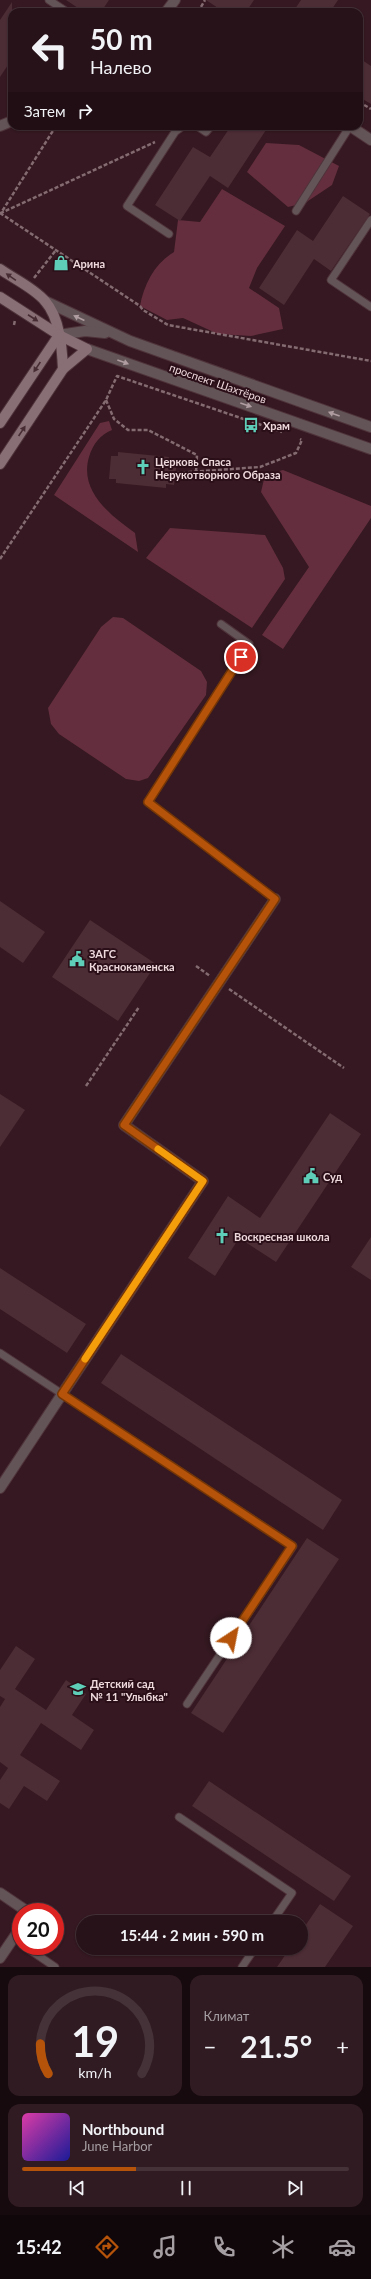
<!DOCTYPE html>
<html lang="ru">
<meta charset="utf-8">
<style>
body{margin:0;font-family:Lato,sans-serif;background:#301b22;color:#f1f3f6;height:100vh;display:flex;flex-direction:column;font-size:15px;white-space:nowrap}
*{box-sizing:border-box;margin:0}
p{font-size:13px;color:#a59ea2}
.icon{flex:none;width:22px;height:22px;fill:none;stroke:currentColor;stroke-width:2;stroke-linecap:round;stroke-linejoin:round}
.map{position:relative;height:1967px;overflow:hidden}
.drawer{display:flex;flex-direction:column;gap:8px;padding:8px;background:#160a0e;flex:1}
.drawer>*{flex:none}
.hud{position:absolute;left:8px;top:8px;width:355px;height:122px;border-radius:12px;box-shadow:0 1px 3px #0004,0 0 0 1px #443238;background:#281219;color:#f1f3f6;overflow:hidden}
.speed{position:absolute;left:12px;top:1903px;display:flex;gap:8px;font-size:20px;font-weight:700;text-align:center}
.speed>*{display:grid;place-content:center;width:52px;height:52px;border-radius:50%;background:#281219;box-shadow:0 1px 3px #0004,0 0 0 1px #443238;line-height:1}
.speed .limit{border:6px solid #d22;background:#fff;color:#111}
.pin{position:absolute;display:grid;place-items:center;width:34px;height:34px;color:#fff;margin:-17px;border:2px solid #fff;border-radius:50%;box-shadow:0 1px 4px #0007}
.me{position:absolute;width:44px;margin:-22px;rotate:34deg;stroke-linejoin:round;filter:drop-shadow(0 0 3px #0008)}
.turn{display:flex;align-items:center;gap:14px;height:84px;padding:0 16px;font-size:18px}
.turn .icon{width:52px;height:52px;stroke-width:2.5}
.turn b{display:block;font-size:28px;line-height:34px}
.then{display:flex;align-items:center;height:38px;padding:0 16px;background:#0003;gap:8px;font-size:15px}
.big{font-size:30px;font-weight:700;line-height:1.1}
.drawer .tile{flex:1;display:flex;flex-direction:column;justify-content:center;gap:6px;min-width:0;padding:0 14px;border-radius:12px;background:#301b22}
.drawer .dial{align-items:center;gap:0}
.dial svg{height:104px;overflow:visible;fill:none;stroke:#443238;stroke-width:7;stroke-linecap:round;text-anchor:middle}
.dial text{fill:#f1f3f6;stroke:none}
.song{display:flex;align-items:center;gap:12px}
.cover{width:48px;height:48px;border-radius:6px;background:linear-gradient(135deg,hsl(320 70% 55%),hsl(240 70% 35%))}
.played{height:4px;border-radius:2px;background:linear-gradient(90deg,#b45309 35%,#443238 35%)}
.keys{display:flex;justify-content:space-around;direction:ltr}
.heat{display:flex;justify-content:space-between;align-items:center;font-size:22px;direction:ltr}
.drawer .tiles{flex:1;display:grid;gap:8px;grid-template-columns:1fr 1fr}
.tile:last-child{grid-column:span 2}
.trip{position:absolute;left:76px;top:1915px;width:232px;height:40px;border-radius:20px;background:#281219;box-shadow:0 1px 3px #0004,0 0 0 1px #443238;font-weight:700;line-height:40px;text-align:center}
.tabs{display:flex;height:64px;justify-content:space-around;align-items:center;background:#10070a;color:#a59ea2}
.tabs .icon{width:28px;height:28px}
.tabs .on{color:#b45309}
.tabs b{font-size:18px;color:#f1f3f6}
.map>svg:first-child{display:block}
</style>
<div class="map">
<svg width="371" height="1967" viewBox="0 0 371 1967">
<rect width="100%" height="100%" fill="#351821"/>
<g fill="#642e3e">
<polygon points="266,143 299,145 339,166 332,185 305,203 288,207 247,172"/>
<path d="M222 189 285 226 257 268 249 288 279 308 283 329 251 336 218 334 183 318 167 320 140 306C144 284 155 263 174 252L178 220 200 222Z"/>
<path d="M109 421 112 430C100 435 93 444 89 457 79 491 110 515 135 533L138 552 54 495 100 423Z"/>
<polygon points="283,470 371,506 371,518 283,649 262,635 309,567 261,492 265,475"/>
<polygon points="170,528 265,535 283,568 285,579 252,628 146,558"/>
<polygon points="113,617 123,618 201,671 207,682 206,695 148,778 139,781 126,779 59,734 51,724 48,708 101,627"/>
</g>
<g fill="#4c2c35">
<polygon points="66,0 109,0 101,12 84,12"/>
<polygon points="206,0 254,0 246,12 224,12"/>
<polygon points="301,0 338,0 330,12 293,12"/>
<polygon points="12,2 12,59 0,77 0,20"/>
<polygon points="359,58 371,66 371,104 359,97"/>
<polygon points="231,126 260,126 266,130 228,188 210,176 180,221 155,205 193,147 210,157"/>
<polygon points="343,196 370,214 331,271 314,259 284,305 259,288 297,230 313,241"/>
<polygon points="118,452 169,457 168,461 177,462 174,485 166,484 166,488 116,483 116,479 109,479 111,456 118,456"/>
<polygon points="0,901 45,932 23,963 0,947"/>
<polygon points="90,920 156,964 118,1021 52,977"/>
<polygon points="0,1094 25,1110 0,1147"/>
<polygon points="330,1113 361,1134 276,1262 239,1238 215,1276 188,1258 228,1196 260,1218"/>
<polygon points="371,1237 371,1280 351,1267"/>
<polygon points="0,1268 86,1324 67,1353 0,1309"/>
<polygon points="121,1354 342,1500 323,1530 101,1383"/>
<polygon points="307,1538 339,1559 223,1733 191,1713"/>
<polygon points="16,1646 35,1659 15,1689 46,1710 66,1680 86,1694 72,1715 94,1730 81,1750 41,1723 20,1755 60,1781 47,1801 24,1786 9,1809 0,1803 0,1780 8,1768 0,1762 0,1707 5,1699 0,1696 0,1670"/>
<polygon points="209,1781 351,1876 334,1901 192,1806"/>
<polygon points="320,1904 353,1926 325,1967 277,1967 290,1948 301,1948 301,1932"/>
</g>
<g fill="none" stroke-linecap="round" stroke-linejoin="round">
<defs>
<g id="service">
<polyline points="49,0 67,12"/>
<polyline points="197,126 206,132 211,126"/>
<polyline points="296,211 350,126"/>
<polyline points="371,220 331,280 371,307"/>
<polyline points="169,234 127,206 175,132 183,126"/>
<polyline points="221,624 249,644 148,802 275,899"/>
<polyline points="0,1353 293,1546 187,1704"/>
<polyline points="179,1817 292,1893 272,1922"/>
<polyline points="30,1946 30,1950 55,1967"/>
<polyline points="242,1967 255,1948"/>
</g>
<g id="minor">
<polyline points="166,12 175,0"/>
<polyline points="0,126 12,121"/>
<polyline points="350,126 371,140"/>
<polyline points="0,1488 203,1181 124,1125 275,899"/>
<polyline points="0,1893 28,1912"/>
<polyline points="0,1958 21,1927"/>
</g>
<g id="tertiary">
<polyline points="45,301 130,341 371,427"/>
<polyline points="59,335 85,331 105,333"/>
<polyline points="87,349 371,449"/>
</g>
<g id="secondary">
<path d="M0 269C14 279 34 288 45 301 60 318 62 348 63 369"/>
<polyline points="0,297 59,335 87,349 63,369 0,464"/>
<polyline points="0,423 59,335"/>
</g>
</defs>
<use href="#service" stroke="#4f333b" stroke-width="9"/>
<use href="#minor" stroke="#4f333b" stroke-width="12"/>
<use href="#tertiary" stroke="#4f333b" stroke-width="12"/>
<use href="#secondary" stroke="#4f333b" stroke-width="12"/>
<g stroke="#846b71" stroke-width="2.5" stroke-dasharray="4 2" stroke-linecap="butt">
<polyline points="198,12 205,0"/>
<polyline points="359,102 371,109"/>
<polyline points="56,126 1,213 155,142"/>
<polyline points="0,213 140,306 143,310 168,325 371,361"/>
<polyline points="34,278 56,250"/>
<polyline points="14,325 15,320"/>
<polyline points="106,400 114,419 128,430 148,430 197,455 196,472"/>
<polyline points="176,473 260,467 296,453 302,440 300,439"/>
<polyline points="0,559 106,400 117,376 282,432"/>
<polyline points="196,966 210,976"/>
<polyline points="229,989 344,1068"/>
<polyline points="86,1086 139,1007"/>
</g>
<use href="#service" stroke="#635457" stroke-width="7"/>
<use href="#minor" stroke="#635457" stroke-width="10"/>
<use href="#tertiary" stroke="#635457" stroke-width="10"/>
<use href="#secondary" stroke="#886f75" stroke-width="10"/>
</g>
<defs><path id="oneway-solid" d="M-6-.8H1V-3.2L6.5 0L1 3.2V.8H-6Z"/></defs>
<g fill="#472c34">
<use href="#oneway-solid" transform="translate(11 277) rotate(-145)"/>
<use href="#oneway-solid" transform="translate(33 318) rotate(33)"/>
<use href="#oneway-solid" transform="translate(37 367) rotate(124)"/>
<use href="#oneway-solid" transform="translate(22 431) rotate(-56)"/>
</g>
<g fill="#af9da1">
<use href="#oneway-solid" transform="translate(79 318) rotate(-155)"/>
<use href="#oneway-solid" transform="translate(123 362) rotate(20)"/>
<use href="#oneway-solid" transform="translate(246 405) rotate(19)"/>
<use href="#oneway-solid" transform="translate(334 414) rotate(-160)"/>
</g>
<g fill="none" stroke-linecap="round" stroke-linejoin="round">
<defs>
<polyline id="route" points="231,1638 292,1546 62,1394 203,1181 124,1125 275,899 148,802 241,657"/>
</defs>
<use href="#route" stroke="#753606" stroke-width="10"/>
<use href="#route" stroke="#b45309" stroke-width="7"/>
<polyline stroke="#f59e0b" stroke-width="7" points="85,1359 203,1181 158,1149"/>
</g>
<defs>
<symbol id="shop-bare" viewBox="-9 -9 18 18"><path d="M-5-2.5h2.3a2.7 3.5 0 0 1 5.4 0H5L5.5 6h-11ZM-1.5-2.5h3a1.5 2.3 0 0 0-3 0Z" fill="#5eceb8" stroke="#2b0f18" stroke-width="2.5" paint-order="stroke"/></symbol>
<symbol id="bus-bare" viewBox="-9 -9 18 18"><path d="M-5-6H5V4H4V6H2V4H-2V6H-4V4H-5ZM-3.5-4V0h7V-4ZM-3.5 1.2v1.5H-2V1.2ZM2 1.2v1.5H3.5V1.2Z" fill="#5eceb8" stroke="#2b0f18" stroke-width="2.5" paint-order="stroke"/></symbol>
<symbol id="church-bare" viewBox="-9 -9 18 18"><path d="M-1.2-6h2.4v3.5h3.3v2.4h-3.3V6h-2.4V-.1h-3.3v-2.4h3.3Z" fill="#5eceb8" stroke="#2b0f18" stroke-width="2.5" paint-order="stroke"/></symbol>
<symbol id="civic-bare" viewBox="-9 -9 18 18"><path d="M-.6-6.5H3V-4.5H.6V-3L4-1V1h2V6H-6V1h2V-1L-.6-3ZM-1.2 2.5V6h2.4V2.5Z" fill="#5eceb8" stroke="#2b0f18" stroke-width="2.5" paint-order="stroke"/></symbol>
<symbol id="school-bare" viewBox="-9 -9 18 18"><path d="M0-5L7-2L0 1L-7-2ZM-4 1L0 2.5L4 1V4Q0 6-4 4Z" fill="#5eceb8" stroke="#2b0f18" stroke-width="2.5" paint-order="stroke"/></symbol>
</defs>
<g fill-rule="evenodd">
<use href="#shop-bare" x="50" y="252" width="22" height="22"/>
<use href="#bus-bare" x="240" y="414" width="22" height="22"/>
<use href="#church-bare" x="132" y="456" width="22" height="22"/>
<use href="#civic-bare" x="66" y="948" width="22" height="22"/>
<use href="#civic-bare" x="300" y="1165" width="22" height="22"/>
<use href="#church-bare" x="211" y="1225" width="22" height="22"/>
<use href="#school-bare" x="67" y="1678" width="22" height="22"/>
</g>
<g text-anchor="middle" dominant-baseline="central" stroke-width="4" stroke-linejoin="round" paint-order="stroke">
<g font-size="11" font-weight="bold" fill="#eed9dd" stroke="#2b0f18" text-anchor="start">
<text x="73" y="263">Арина</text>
<text x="263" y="425">Храм</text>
<text x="155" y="461">Церковь Спаса<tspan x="155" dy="13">Нерукотворного Образа</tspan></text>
<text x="89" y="953">ЗАГС<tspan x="89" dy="13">Краснокаменска</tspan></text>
<text x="323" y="1176">Суд</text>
<text x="234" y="1236">Воскресная школа</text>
<text x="90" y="1683">Детский сад<tspan x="90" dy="13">№ 11 "Улыбка"</tspan></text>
</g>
<g font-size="11" fill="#eed9dd" stroke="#2b0f18">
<text transform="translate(218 383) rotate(19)">проспект Шахтёров</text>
</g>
</g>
</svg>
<div class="speed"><div class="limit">20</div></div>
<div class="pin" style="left:241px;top:657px;background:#d93025"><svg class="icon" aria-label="arrive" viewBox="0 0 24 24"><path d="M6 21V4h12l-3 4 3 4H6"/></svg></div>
<svg class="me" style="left:231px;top:1638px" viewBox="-20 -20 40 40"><circle r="19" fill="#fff"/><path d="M0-13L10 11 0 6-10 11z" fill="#b45309"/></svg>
<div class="trip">15:44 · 2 мин · 590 m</div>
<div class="hud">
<div class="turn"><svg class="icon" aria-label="left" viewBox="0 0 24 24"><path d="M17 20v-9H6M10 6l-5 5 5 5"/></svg><div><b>50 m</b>Налево</div></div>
<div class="then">Затем<svg class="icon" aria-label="right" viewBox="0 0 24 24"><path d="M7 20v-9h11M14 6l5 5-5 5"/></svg></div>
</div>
</div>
<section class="drawer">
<div class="tiles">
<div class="tile dial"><svg viewBox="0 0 100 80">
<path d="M14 69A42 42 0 1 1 86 69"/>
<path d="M14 69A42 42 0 0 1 8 46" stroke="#b45309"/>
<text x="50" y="56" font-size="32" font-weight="700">19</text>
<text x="50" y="72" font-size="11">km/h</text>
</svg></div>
<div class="tile"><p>Климат</p>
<div class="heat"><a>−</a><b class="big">21.5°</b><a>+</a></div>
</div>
<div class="tile">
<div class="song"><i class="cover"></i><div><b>Northbound</b><p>June Harbor</p></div></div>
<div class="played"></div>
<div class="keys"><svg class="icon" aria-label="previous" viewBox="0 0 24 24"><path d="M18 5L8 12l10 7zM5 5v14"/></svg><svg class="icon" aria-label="pause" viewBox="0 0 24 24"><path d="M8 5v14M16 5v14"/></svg><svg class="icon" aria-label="next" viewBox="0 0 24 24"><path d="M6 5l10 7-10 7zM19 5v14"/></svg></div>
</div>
</div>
</section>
<nav class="tabs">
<b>15:42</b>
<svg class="icon on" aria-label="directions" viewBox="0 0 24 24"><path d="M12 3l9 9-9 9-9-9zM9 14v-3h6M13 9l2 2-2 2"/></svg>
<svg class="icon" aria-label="music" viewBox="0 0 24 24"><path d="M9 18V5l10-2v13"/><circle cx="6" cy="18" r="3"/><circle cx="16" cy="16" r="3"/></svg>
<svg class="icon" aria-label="phone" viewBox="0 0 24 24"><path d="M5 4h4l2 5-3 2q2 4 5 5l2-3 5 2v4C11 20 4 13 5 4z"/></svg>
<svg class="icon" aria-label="climate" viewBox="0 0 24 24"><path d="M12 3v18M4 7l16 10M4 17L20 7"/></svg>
<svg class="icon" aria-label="car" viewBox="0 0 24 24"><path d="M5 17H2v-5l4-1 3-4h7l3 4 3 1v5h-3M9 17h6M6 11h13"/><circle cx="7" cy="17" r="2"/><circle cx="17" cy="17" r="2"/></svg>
</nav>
